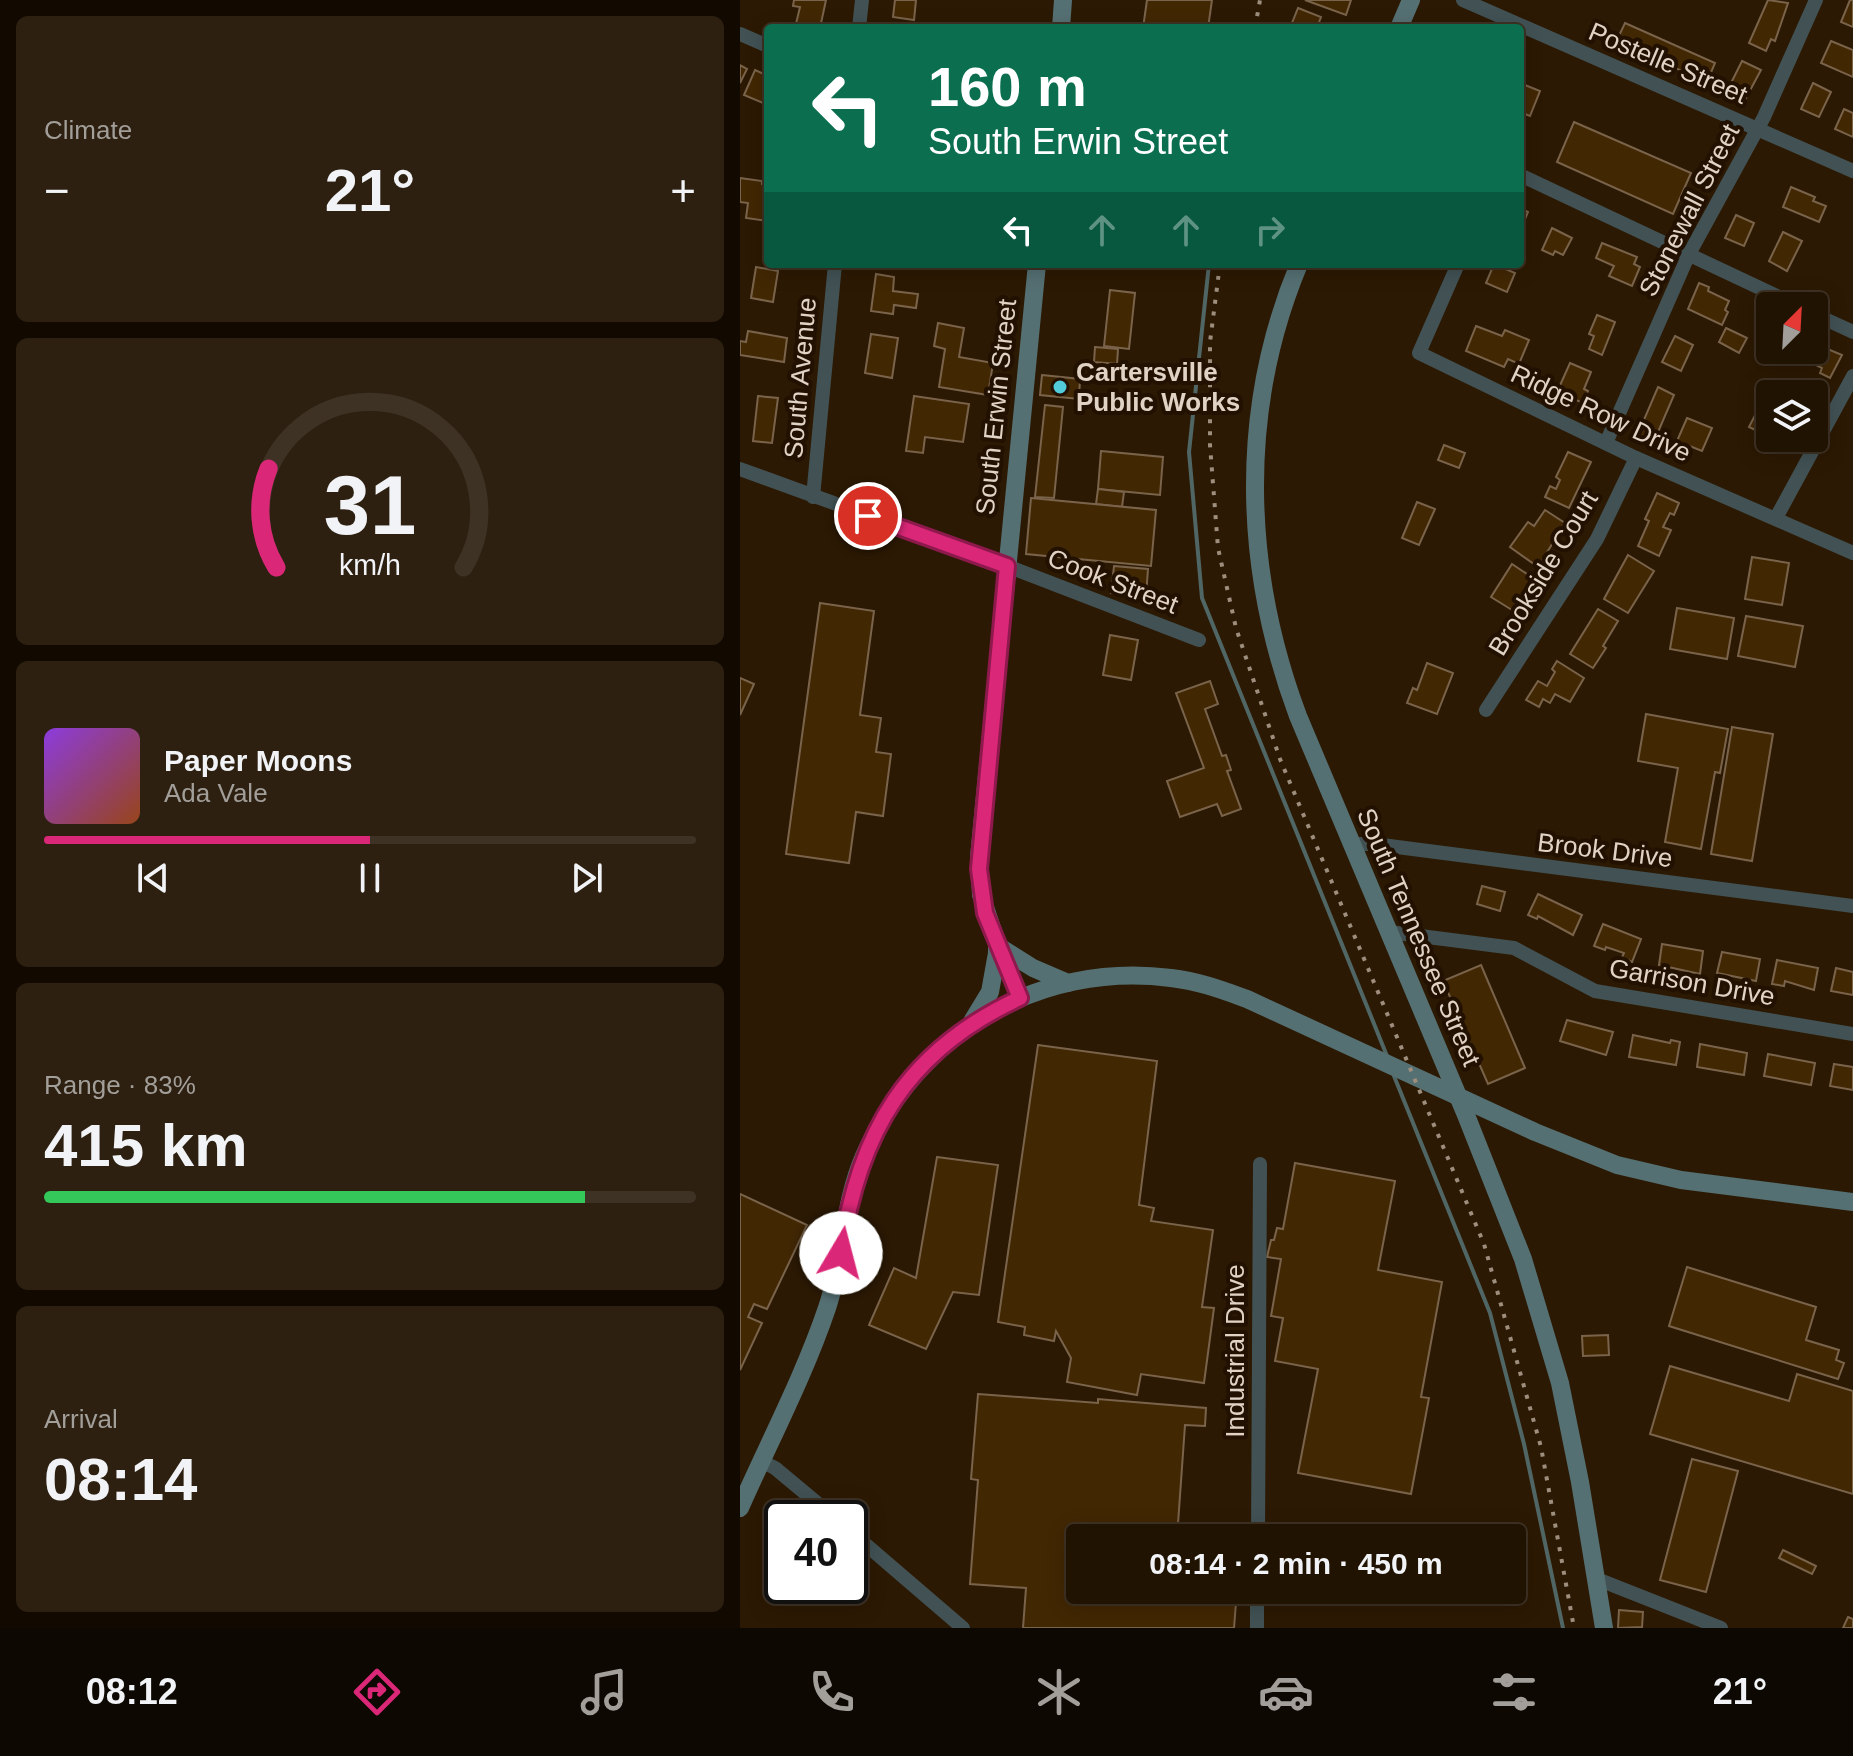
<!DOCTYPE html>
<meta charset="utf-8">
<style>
body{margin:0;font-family:Helvetica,sans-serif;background:#2d2011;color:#f1f3f6;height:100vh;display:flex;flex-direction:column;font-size:30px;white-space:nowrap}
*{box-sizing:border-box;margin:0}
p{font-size:26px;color:#a29e99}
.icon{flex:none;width:44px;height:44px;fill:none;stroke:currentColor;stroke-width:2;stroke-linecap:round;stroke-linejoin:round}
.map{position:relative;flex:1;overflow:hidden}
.drawer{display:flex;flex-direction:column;gap:16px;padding:16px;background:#120a01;width:740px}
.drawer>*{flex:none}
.hud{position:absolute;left:24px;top:24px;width:760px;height:244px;border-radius:8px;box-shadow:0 4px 20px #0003,0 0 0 2px #3e3224;background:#0b6e4f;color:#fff;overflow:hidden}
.needle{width:52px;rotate:24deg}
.tools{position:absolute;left:1016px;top:292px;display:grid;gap:16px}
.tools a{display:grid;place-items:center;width:72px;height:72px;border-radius:8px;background:#211302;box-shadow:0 4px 20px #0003,0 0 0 2px #3e3224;font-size:40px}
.speed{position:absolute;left:24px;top:1500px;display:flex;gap:16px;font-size:40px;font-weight:700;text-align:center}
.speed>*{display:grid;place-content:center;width:104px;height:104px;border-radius:50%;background:#211302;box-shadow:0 4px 20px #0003,0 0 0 2px #3e3224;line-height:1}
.speed .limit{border:4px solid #111;border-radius:12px;background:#fff;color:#111}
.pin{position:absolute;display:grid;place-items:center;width:68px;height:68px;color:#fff;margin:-34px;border:4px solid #fff;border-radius:50%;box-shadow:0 2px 8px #0007}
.me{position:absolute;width:88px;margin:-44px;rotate:8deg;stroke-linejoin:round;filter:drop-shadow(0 0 6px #0008)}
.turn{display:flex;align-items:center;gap:28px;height:168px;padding:0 32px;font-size:36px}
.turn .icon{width:104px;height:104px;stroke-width:2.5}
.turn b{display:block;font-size:56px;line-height:68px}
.lanes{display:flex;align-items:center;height:76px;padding:0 32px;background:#0003;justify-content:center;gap:40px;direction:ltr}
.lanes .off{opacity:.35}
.big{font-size:60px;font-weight:700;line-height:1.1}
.drawer .card{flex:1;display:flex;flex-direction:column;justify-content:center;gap:12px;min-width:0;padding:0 28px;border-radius:12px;background:#2d2011}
.drawer .dial{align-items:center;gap:0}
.dial svg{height:208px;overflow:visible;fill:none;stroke:#3e3224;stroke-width:7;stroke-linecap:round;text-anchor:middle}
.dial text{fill:#f1f3f6;stroke:none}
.song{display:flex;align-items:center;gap:24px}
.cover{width:96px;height:96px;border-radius:12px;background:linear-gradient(135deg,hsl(270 70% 55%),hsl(20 70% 35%))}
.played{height:8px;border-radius:4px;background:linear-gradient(90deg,#db2777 50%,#3e3224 50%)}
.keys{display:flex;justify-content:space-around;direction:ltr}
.heat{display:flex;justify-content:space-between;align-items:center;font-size:44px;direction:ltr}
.charge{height:12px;border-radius:6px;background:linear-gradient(90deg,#34c759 83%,#3e3224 0)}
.trip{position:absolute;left:326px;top:1524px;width:460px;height:80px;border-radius:8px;background:#211302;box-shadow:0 4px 20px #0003,0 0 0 2px #3e3224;font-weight:700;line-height:80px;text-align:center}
.dock{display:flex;height:128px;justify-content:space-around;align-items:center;background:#0d0801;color:#a29e99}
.dock .icon{width:56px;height:56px}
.dock .active{color:#db2777}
.dock b{font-size:36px;color:#f1f3f6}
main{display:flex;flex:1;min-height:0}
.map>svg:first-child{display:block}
</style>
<main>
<section class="drawer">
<div class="card"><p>Climate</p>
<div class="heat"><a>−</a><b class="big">21°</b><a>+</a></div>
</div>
<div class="card dial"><svg viewBox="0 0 100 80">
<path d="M14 69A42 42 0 1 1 86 69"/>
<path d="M14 69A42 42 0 0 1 11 31" stroke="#db2777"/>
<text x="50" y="56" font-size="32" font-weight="700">31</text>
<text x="50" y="72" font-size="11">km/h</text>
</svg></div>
<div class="card">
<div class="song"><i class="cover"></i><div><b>Paper Moons</b><p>Ada Vale</p></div></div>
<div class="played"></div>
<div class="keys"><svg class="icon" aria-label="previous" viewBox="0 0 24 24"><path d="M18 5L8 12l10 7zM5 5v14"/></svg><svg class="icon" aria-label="pause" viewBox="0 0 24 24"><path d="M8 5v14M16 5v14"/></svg><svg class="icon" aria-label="next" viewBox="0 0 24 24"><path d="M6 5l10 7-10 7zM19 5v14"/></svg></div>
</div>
<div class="card"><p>Range · 83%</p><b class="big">415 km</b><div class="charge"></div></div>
<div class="card"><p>Arrival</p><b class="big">08:14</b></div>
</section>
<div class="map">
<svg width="1113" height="1628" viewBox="0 0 1113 1628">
<rect width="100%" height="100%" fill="#2c1903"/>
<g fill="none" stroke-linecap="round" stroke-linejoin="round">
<g stroke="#506665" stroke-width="4">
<polyline points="469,264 449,452 462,598 647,1056"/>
<polyline points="654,1076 750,1313 784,1444 823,1628"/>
</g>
</g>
<g fill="#422703" stroke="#7a634b" stroke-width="2">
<polygon points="54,0 86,0 80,28 55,28 60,7 53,6"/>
<polygon points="155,0 176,0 174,20 153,17"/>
<polygon points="407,0 472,0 468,28 403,28"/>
<polygon points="565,0 611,0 606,15"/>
<polygon points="1028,0 1048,3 1035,41 1031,39 1026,51 1009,43"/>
<polygon points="1110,0 1113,0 1113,27 1101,22"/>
<polygon points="558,8 581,17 578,25 584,28 550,28"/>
<polygon points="885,23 975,63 967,82 876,42"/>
<polygon points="1091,41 1113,50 1113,77 1081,63"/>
<polygon points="1002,61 1021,70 1006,98 988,89"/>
<polygon points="0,65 7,69 0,83"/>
<polygon points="15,70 28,76 28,91 23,103 4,95"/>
<polygon points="780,83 800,91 790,116 780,112 782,100 780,99"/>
<polygon points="1073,83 1091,92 1079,117 1061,109"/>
<polygon points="1104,109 1113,113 1113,137 1095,129"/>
<polygon points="834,122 951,173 933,214 817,162"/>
<polygon points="0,178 22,181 22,184 28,185 28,221 6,218 8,203 0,202"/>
<polygon points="1051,187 1075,197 1073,201 1086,206 1079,222 1043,207"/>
<polygon points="780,208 788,212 780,231"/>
<polygon points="996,215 1014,223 1004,246 985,238"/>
<polygon points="812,228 832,238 823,255 815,251 813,255 802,250"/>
<polygon points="1043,232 1062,241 1047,271 1029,261"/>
<polygon points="862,243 897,257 894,264 900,267 892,286 869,276 874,266 856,258"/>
<polygon points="754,264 775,273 767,292 746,283"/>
<polygon points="16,267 38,271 33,302 11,298"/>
<polygon points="136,274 154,277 153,291 178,294 176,308 154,305 153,314 131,311"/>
<polygon points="959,283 969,287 968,291 989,301 985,310 988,312 982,325 948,309"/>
<polygon points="370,290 395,293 389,349 364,346"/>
<polygon points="857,315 875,322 862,355 849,349 854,336 849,334"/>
<polygon points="198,323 224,328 219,357 253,363 248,395 199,387 205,349 194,346"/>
<polygon points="736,326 762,336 765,330 789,340 779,364 768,359 764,367 726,351"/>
<polygon points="986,328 1007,338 999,353 979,342"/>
<polygon points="8,331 47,338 44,362 0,355 0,341 6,342"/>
<polygon points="131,334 158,338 152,378 125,373"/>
<polygon points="935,336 953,345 941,371 922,362"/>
<polygon points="1078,345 1102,355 1090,378 1080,373 1082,368 1070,362"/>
<polygon points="355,347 378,349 377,364 354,362"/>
<polygon points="830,363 851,372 844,389 848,391 843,403 817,392"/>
<polygon points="302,375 340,379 339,399 300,395"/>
<polygon points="918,387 934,395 915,439 907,436 905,440 897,436"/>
<polygon points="1028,390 1036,394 1030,394 1030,431 1028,436 1009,427"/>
<polygon points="18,396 38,398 32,443 13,441"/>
<polygon points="174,396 229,404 223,442 185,437 183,453 166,451"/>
<polygon points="305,405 323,407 314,498 295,497"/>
<polygon points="947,418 972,428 962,451 937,441"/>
<polygon points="704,445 725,453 719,468 698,460"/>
<polygon points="361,451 423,457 420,495 358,489"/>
<polygon points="828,452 851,462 829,508 805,497 810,486 816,489 820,480 816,477"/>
<polygon points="358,489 384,492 382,507 356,504"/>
<polygon points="917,493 939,503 934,515 930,513 923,527 931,530 919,556 898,546 909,521 905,519"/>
<polygon points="291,498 416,510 411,566 286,554"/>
<polygon points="677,502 695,509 679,545 662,538"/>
<polygon points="805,510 825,523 798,567 770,547 788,522 794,526"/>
<polygon points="888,555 914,571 888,613 864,599"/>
<polygon points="1012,557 1049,563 1042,605 1005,599"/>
<polygon points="772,564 793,578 772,610 751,597"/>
<polygon points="374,566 408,569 406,596 371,593"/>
<polygon points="80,603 134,611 120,715 141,718 136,752 151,754 143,816 116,812 109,863 46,854"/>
<polygon points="937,608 994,618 987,659 930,649"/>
<polygon points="858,609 878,621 863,646 866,648 853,668 830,654"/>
<polygon points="1006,616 1063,626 1055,667 998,656"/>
<polygon points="370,635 398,640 391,680 363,675"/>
<polygon points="817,661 844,678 830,702 815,694 810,703 803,699 799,707 786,700 798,681 807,686 815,672 812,669"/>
<polygon points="687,663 713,673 697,714 667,703 673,688 677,690"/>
<polygon points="0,678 14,684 0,715"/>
<polygon points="470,681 478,704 465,709 482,756 486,755 491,770 487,771 501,809 482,816 477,804 440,817 427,781 464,768 436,693"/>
<polygon points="906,714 988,729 980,773 975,772 961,849 925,842 938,768 898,761"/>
<polygon points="992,727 1033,734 1012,861 971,854"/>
<polygon points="742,886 765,892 760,911 737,904"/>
<polygon points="798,894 842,915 833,935 798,916 797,919 788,915"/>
<polygon points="863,924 901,939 892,962 882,957 884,953 866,947 865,950 854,946"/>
<polygon points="922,944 963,951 960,974 919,965"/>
<polygon points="982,952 1020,959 1016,981 977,973"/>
<polygon points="1037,960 1078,968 1074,990 1045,981 1044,986 1032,984"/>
<polygon points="741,965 785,1068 748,1084 703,981"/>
<polygon points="1096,968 1113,972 1113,995 1091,991"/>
<polygon points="827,1020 873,1032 866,1055 820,1041"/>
<polygon points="893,1035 930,1043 931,1040 940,1042 936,1065 889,1057"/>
<polygon points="960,1044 1007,1053 1004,1075 957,1067"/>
<polygon points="298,1045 417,1061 399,1205 414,1208 411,1221 473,1230 462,1307 474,1308 464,1383 401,1374 397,1395 327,1382 331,1358 316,1331 314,1341 284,1335 285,1327 258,1322"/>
<polygon points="1028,1054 1075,1063 1071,1085 1024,1076"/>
<polygon points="1094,1064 1113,1067 1113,1090 1090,1086"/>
<polygon points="197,1157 258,1165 239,1295 213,1292 186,1349 129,1325 154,1268 176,1278"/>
<polygon points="555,1163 655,1181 638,1270 702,1282 681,1397 689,1398 671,1494 558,1473 578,1369 535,1361 543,1318 531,1316 541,1259 527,1257 531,1240 534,1240 537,1228 543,1229"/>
<polygon points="0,1194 67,1225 27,1309 14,1304 8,1317 22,1323 0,1370"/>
<polygon points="947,1267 1076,1307 1066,1340 1099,1350 1096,1360 1104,1363 1098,1379 929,1326"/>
<polygon points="868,1335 869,1355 843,1356 842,1336"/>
<polygon points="930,1366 1049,1401 1057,1374 1113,1391 1113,1494 910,1434"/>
<polygon points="238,1394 358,1403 358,1399 466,1408 465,1426 445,1425 437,1538 340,1538 340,1590 497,1590 494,1628 283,1628 286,1588 230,1584 238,1480 231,1479"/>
<polygon points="952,1459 998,1471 966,1592 920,1580"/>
<polygon points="1043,1550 1076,1566 1072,1574 1039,1558"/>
<polygon points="879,1610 903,1612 902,1627 878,1628"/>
<polygon points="1108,1617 1113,1619 1113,1628 1103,1628"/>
</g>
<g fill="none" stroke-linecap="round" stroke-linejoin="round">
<g stroke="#425254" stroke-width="14">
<polyline points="723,0 1113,171"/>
<polyline points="119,28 122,0"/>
<polyline points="0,34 28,46"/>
<polyline points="780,175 1058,306"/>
<polyline points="718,264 679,353 896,458 1113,553"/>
<polyline points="1074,314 1113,332"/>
<polyline points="866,443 949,254 1024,117 1076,0"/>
<polyline points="0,469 267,566 459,640"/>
<polyline points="73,497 95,264"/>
<polyline points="1036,518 1113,376"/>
<polyline points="746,710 857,539 896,458"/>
<polyline points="611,844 634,844 1113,906"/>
<polyline points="649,932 774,948 855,991 1113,1034"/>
<polyline points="21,1461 35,1468 95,1518"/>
<polyline points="110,1531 223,1628"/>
<polyline points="518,1538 520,1164"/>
<polyline points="857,1579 981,1628"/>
<polyline points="517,1628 517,1590"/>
</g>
<g stroke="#557073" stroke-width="18">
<polyline points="321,28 323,0"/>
<polyline points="659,28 671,0"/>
<path d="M559 264C498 410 503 569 558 716L726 1115 783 1259 820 1383 840 1482 864 1628"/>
<polyline points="258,946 293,968 328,983"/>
<polyline points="259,949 280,998"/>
<polyline points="233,1020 250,992 257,953 257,943 241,895 239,857 297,264"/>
<path d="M0 1508C29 1442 64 1376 87 1308 104 1258 103 1204 124 1156 177 1034 298 961 431 978 458 981 482 990 507 999L795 1132 877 1165 941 1180 1113 1202"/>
</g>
<g stroke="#9e8e7e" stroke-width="4" stroke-dasharray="4 8" stroke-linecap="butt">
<polyline points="515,28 520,0"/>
<polyline points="480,264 470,342 470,445 478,548 496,628 540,759 744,1244 801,1447 834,1628"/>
</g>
</g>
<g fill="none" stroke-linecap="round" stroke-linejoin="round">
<defs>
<path id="route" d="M101 1253C118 1133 167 1050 280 998L245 913 239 869 267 566 128 516"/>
</defs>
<use href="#route" stroke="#8e194d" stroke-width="20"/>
<use href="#route" stroke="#db2777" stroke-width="14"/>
</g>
<circle fill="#52cbda" stroke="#221000" stroke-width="3" cx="320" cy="387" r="8"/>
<g text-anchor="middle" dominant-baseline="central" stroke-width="8" stroke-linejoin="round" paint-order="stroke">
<g font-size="26" fill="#e0d3c6" stroke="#221000">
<text transform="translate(928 63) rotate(23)">Postelle Street</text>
<text transform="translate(949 210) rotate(-63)">Stonewall Street</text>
<text transform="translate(60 378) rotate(-85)">South Avenue</text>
<text transform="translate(256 407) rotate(-84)">South Erwin Street</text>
<text transform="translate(861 413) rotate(25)">Ridge Row Drive</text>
<text transform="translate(803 573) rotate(-59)">Brookside Court</text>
<text transform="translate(373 581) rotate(21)">Cook Street</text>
<text transform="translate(865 850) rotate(7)">Brook Drive</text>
<text transform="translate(679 937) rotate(67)">South Tennessee Street</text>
<text transform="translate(952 982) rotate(10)">Garrison Drive</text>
<text transform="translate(495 1351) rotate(-90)">Industrial Drive</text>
</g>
<g font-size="26" font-weight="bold" fill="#e0d3c6" stroke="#221000" text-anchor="start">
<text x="336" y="372">Cartersville<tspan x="336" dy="30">Public Works</tspan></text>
</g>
</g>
</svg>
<div class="tools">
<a><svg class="needle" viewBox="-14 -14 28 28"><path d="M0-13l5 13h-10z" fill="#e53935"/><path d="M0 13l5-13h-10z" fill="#a29e99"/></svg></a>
<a><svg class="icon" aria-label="layers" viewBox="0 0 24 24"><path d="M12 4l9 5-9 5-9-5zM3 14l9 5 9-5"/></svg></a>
</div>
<div class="speed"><div class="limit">40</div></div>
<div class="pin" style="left:128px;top:516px;background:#d93025"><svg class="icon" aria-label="arrive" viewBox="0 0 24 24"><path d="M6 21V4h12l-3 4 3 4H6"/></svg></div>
<svg class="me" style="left:101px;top:1253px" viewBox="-20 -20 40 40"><circle r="19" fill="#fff"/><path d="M0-13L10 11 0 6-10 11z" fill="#db2777"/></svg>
<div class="trip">08:14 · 2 min · 450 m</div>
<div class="hud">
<div class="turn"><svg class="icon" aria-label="left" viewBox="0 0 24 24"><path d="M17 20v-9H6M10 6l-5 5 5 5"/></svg><div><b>160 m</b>South Erwin Street</div></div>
<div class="lanes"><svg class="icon" aria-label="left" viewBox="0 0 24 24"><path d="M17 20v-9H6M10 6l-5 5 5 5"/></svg><svg class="icon off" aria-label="ahead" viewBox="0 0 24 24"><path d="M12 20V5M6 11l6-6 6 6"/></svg><svg class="icon off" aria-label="ahead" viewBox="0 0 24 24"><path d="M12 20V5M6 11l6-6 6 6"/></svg><svg class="icon off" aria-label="right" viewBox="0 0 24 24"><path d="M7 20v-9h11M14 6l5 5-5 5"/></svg></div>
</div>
</div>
</main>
<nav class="dock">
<b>08:12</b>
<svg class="icon active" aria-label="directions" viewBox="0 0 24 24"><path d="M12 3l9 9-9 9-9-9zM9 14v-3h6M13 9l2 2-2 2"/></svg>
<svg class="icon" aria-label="music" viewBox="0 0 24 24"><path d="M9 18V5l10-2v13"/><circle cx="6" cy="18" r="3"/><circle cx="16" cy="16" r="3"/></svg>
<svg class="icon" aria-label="phone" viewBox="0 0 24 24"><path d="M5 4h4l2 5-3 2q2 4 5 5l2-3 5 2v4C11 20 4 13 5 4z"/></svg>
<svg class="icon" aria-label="climate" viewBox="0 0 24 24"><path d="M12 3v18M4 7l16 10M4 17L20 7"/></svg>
<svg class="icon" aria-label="car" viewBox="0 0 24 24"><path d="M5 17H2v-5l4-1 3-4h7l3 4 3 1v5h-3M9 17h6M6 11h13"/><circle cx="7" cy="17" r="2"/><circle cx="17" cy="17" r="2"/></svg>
<svg class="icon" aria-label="filters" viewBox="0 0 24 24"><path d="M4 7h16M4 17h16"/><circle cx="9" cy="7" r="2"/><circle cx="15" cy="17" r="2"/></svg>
<b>21°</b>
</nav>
